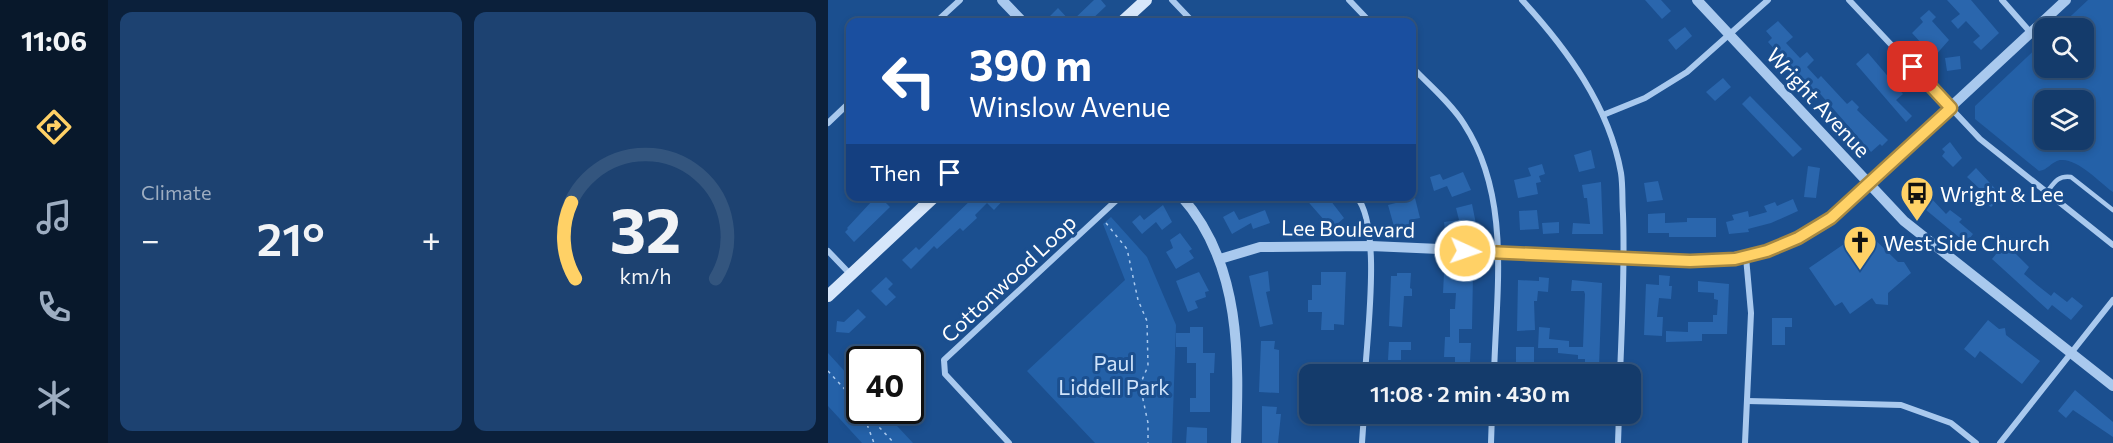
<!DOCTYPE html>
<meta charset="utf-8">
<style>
body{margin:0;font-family:Commissioner,sans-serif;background:#1d4271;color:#f1f3f6;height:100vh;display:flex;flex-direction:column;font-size:22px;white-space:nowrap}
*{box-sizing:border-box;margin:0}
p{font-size:20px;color:#9dadc1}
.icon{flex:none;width:33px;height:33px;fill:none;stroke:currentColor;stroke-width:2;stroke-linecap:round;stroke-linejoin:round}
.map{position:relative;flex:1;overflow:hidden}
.sheet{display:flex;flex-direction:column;gap:12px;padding:12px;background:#0b203b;width:720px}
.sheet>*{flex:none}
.top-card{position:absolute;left:18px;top:18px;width:570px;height:183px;border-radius:12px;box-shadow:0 3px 9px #0003,0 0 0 2px #33557e;background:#1a4fa0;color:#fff;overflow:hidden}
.controls{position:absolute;left:1206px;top:18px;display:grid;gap:12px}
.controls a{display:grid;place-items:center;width:60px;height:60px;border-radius:12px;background:#143b6b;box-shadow:0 3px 9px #0003,0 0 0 2px #33557e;font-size:30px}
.speed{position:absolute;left:18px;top:346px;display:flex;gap:12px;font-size:30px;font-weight:700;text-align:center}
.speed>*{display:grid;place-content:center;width:78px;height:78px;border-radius:50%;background:#143b6b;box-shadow:0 3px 9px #0003,0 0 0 2px #33557e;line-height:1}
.speed .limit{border:3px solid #111;border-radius:9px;background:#fff;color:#111}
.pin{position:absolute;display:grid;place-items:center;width:51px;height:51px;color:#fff;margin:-26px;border-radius:12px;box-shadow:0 3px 9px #0006}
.me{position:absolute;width:66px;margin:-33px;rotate:93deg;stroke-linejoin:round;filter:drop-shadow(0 0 4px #0008)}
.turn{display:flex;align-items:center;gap:21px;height:126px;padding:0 24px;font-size:27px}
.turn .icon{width:78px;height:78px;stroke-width:2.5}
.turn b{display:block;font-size:42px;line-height:51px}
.then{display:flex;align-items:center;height:57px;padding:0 24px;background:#0003;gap:12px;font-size:22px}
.big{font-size:45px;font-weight:600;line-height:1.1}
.sheet .tile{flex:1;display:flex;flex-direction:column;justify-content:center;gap:9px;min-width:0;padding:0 21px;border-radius:12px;background:#1d4271}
.sheet .dial{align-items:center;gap:0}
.dial svg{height:156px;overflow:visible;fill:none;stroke:#33557e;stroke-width:7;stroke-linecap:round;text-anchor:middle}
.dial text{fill:#f1f3f6;stroke:none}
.heat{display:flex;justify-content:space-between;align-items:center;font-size:33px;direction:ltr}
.sheet .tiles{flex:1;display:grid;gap:12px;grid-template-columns:repeat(2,1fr)}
.trip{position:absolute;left:471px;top:364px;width:342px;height:60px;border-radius:12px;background:#143b6b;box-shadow:0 3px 9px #0003,0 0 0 2px #33557e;font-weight:600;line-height:60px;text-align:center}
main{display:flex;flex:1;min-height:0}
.tab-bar{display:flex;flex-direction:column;width:108px;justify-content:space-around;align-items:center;background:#08182b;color:#9dadc1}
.tab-bar .icon{width:42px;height:42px}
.tab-bar .selected{color:#ffd166}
.tab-bar b{font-size:27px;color:#f1f3f6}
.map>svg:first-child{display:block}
</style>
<main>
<nav class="tab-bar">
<b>11:06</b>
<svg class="icon selected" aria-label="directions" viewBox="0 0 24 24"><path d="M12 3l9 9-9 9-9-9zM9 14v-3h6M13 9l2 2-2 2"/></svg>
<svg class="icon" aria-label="music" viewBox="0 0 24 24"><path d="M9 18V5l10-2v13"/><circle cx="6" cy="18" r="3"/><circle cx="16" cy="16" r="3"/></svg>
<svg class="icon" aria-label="phone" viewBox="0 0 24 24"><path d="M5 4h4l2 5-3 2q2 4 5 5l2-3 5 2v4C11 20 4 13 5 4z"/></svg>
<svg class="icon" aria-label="climate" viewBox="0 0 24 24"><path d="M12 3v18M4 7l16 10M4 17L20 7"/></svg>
</nav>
<section class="sheet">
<div class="tiles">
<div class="tile"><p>Climate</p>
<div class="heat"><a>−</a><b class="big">21°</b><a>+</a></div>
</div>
<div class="tile dial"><svg viewBox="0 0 100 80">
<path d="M14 69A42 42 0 1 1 86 69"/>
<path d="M14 69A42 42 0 0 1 12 30" stroke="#ffd166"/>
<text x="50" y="56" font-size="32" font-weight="700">32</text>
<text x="50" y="72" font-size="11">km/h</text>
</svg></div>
</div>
</section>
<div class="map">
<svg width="1285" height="443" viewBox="0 0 1285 443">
<rect width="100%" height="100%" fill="#1b4f8f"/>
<g fill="#2461a8" fill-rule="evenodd">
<path d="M1260 0H1285V192C1271 182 1250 158 1232 160 1223 162 1220 170 1211 171L1147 119V106L1216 41V68H1256V28H1230ZM1256 100V140H1216V100Z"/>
<polygon points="283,217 319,257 348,325 344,443 267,443 199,371 297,280 275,224"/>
<polygon points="0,353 31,387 32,411 55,411 85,443 34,443 0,406"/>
</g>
<g fill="#2a66ad">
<polygon points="266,0 273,0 278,6 261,22 224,22 220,18 230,8 243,22"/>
<polygon points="817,0 833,0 843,11 834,19"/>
<polygon points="1119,0 1143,0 1171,33 1153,50 1145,42 1152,36 1138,21 1130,29 1123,21 1132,14"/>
<polygon points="1101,10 1108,17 1104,21 1121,40 1106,57 1084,33 1095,22 1092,18"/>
<polygon points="950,21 965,37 958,43 972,58 979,52 986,60 979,67 990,79 993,76 1019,104 1024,100 1031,107 1029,110 1060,140 1054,146 1052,144 1043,152 988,89 985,92 940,42 944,38 938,31"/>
<polygon points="857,27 864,36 848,50 840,40"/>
<polygon points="1040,53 1075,94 1068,100 1084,116 1078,122 1028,64"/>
<polygon points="1132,56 1133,69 1119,71 1117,58"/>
<polygon points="895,78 903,87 887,101 878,92"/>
<polygon points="922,96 974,149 965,157 914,104"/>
<polygon points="1122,142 1134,158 1125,167 1114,156 1117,152 1114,149"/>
<polygon points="763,150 767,168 751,172 746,155"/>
<polygon points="714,164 717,174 711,176 713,182 708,183 710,194 690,198 686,180 703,176 700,168"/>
<polygon points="980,166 992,168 988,198 976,197"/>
<polygon points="1148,168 1174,196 1163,207 1148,193 1152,189 1139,177"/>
<polygon points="635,172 643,190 624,197 619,186 606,191 602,177 612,174 615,180"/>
<polygon points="1082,178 1097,178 1096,191 1082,191"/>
<polygon points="830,181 835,200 819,202 816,183"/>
<polygon points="773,182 775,234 744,234 745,223 762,224 759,198 756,198 754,185"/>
<polygon points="147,196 179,196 166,210 159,203 147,215 149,218 135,231 132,228 109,249 106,246 83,269 74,260 88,247 91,250"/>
<polygon points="475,196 499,196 516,218 507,226 500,218 497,221"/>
<polygon points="1101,196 1118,214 1122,210 1134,219 1131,222 1145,234 1138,243 1092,205"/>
<polygon points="53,198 62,207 26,242 17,232 20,229 19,228 44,201"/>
<polygon points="587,198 592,218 581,220 583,226 567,230 560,205"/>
<polygon points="965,199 970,211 943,223 920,229 921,232 901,234 898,222 906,220 904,215 920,211 921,217 939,212 936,206 947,202 949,206"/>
<polygon points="644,204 648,224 617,231 616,222 631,220 628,208"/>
<polygon points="335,205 344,222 334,230 328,222 314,234 304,222 312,215 316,220"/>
<polygon points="437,210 442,223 425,229 423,223 404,234 395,217 406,211 411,220"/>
<polygon points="709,210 711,229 692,230 691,211"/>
<polygon points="837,213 837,223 859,222 859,218 888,218 888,237 841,237 841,233 820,233 820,214"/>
<polygon points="731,222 731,233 715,234 714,223"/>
<polygon points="1035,228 1070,262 1076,262 1083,273 1060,293 1060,305 1048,304 1044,298 1022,314 1014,302 1007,306 981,268 1019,242"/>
<polygon points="352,233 364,249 361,251 366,258 348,269 338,252 345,248 342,240"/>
<polygon points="1177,243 1201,267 1196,274 1209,285 1223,296 1226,292 1239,302 1244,297 1255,306 1243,320 1224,305 1220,310 1164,259"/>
<polygon points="440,271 442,291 438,292 445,324 432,327 421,276"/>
<polygon points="371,272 381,291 377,292 378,297 367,301 370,308 360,312 348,281"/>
<polygon points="493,272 518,272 516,325 506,324 506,330 493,330 494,312 480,312 480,300 484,300 484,285 493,285"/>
<polygon points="569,273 583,273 582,288 584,289 584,296 576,296 574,327 561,326 563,276 569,276"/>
<polygon points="616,273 645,273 644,329 631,329 631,343 643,343 642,362 627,362 627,357 616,357 617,337 622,337 622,309 627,309 628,293 615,293"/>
<polygon points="831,275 842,276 841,286 844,286 843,299 831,298 829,317 835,317 834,336 816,335 818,284 831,285"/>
<polygon points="58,277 65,284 60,289 68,297 58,306 43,291"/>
<polygon points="711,277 721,278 720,292 710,291 709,301 706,301 707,330 689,331 690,280 711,281"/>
<polygon points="744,280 774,283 771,367 757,367 757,359 750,359 750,355 730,353 730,348 710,348 711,327 722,328 721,339 741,341 741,347 755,347 757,294 756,291 743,291"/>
<polygon points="870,281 901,284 899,334 874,334 874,341 838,342 838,331 860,332 860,322 885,322 885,315 889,315 890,300 886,299 886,293 870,292"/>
<polygon points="30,309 38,317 21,333 8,332 9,321 16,322"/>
<polygon points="944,318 964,318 964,327 957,327 957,345 944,345"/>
<polygon points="1160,320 1171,329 1177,328 1178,335 1212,361 1194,384 1152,351 1147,358 1136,349"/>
<polygon points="362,327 375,327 375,353 387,353 386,373 382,373 382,412 362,412 362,398 368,398 368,363 359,363 359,347 348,347 348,333 362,333"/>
<polygon points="433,341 447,341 446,349 451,350 451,393 431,392"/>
<polygon points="561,342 583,342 583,350 573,350 573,360 560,360"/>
<rect x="688" y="347" width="18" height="18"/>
<polygon points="1247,390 1285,422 1285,437 1245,410 1238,418 1230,411"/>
<polygon points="434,406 449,407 448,414 453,414 450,443 434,443"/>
<polygon points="359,427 379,428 379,443 358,443"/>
</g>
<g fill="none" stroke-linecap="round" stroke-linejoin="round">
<g stroke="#a9c9ee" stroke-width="1.5" stroke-dasharray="3 4.5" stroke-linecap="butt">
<polyline points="278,223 299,249 310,300 319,321 320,366 312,385 320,423 320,443"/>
<polyline points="0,371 32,406"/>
<polyline points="34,411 46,443"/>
<polyline points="36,411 66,443"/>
</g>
<path stroke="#a9c9ee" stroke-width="4.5" d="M1219 192C1226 183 1230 175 1243 177L1285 210"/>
<g stroke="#a9c9ee" stroke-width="6">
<polyline points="344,0 365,22"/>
<polyline points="521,0 542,22"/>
<path d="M694 0C739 49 781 106 793 173 795 186 794 201 795 214 797 268 794 321 792 375"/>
<polyline points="1021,0 1152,139 1285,245"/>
<polyline points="1174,0 1203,33"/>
<polyline points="108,22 132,0"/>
<path d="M584 67C601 85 623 103 636 124 684 198 668 291 666 375"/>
<polyline points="775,115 817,98 859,72 940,0"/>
<polyline points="0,123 22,102"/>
<path d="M528 196C554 225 539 334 537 375"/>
<polyline points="0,251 23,275"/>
<polyline points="919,401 1073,405 1123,423 1148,443"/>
<polyline points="181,443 117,374 116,360 293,196"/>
<polyline points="534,443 536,414"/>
<polyline points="663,443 664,414"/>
<polyline points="790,443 791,414"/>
<polyline points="917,443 923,313 918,257"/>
<polyline points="1172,443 1285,300"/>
</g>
<g stroke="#a9c9ee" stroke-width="10">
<polyline points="174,0 195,22"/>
<polyline points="869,0 1076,221 1285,386"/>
<path d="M353 196C414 264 411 358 408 443"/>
<path d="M392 259 432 247 543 246 862 260C921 259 952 251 1003 218L1238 0"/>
</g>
<g stroke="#d6e6fa" stroke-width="12">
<polyline points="294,22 318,0"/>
<polyline points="0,296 107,196"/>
</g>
</g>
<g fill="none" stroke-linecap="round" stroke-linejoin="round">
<defs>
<polyline id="route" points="637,251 862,261 907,259 939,251 970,238 1003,218 1123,108 1085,67"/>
</defs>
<use href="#route" stroke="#a68842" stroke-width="15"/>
<use href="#route" stroke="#ffd166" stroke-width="10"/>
</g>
<defs>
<symbol id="bus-pin" viewBox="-11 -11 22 30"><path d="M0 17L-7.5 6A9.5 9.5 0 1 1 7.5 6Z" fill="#ffd166" stroke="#1b4f8f"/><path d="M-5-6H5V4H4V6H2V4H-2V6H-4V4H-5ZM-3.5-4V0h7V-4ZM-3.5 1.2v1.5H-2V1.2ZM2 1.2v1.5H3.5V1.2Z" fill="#111"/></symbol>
<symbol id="church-pin" viewBox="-11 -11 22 30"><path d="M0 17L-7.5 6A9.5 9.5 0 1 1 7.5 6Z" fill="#ffd166" stroke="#1b4f8f"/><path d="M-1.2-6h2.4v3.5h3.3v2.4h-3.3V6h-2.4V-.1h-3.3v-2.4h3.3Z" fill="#111"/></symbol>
</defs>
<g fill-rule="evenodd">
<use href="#bus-pin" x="1070" y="174" width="38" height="52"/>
<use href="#church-pin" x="1013" y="223" width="38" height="52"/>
</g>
<g text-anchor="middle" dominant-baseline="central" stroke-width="6" stroke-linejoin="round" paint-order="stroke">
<g font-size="21" fill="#fff" stroke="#1b4f8f">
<text transform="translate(991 102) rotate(47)">Wright Avenue</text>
<text transform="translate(520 228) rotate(1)">Lee Boulevard</text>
<text transform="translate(180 278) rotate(-43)">Cottonwood Loop</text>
</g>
<g font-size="21" fill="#fff" stroke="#1b4f8f" text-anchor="start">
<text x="1112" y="193">Wright &amp; Lee</text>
<text x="1055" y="242">West Side Church</text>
</g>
<g font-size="21" fill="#cfe3fa" stroke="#1b4f8f">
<text x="286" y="362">Paul<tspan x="286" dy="24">Liddell Park</tspan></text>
</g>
</g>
</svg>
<div class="controls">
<a><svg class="icon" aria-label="search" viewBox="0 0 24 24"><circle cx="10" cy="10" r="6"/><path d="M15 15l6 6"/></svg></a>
<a><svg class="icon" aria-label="layers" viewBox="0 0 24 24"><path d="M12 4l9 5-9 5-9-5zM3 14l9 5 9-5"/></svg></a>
</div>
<div class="speed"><div class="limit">40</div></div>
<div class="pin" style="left:1085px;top:67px;background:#d93025"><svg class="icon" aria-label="arrive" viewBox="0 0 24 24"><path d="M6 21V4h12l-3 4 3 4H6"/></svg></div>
<svg class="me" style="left:637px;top:251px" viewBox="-20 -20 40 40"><circle r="17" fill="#ffd166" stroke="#fff" stroke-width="3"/><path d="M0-11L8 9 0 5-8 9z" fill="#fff"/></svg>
<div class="trip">11:08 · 2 min · 430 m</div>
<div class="top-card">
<div class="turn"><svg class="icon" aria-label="left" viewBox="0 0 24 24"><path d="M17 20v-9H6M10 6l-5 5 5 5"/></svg><div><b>390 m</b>Winslow Avenue</div></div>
<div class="then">Then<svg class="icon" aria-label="arrive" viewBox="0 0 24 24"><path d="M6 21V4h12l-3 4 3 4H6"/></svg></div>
</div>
</div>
</main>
